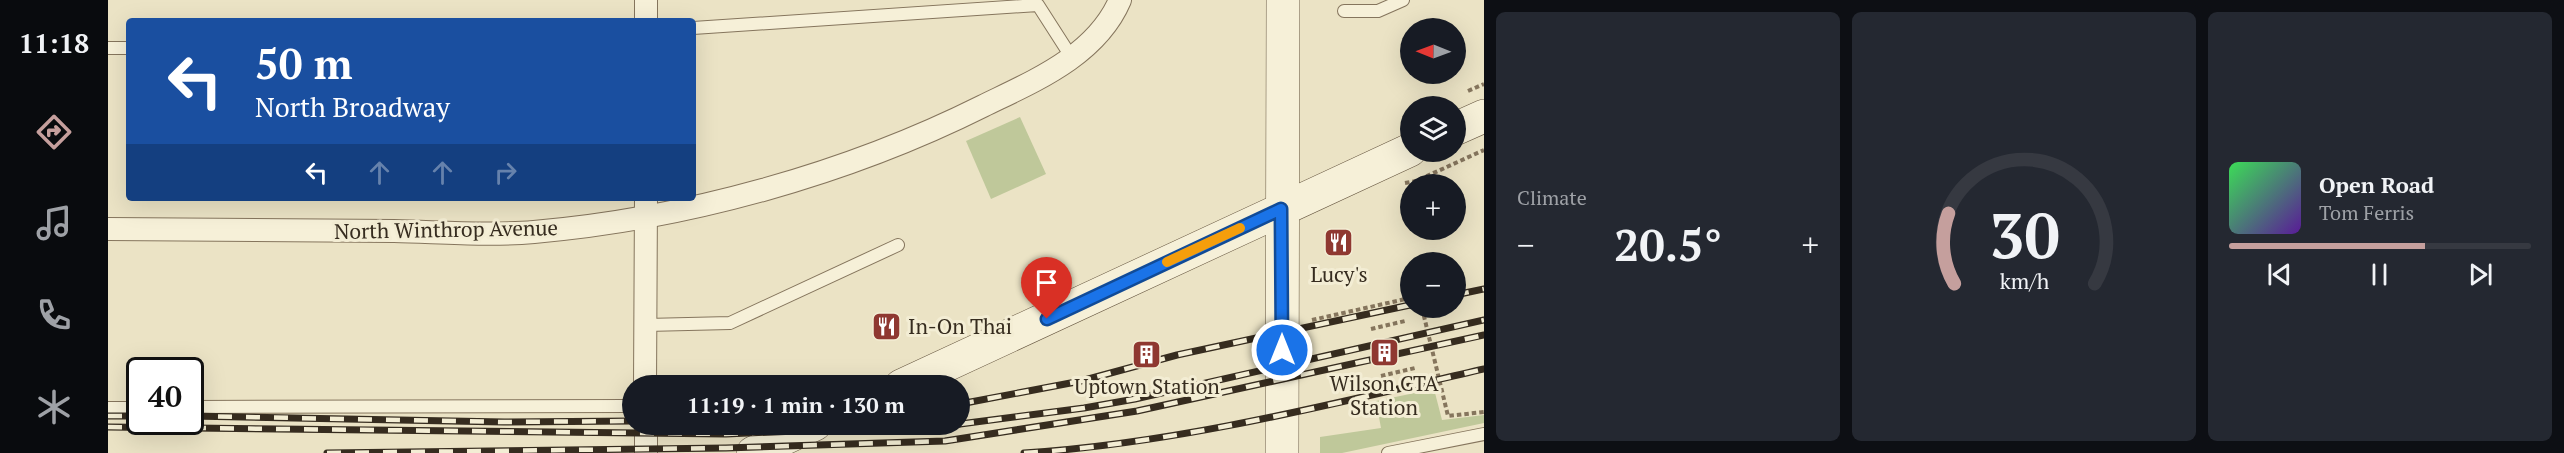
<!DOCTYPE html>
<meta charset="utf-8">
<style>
body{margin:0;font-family:"PT Serif",serif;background:#242831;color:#f1f3f6;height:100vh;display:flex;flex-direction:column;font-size:22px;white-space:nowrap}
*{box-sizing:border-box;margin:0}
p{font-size:20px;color:#9ea1a6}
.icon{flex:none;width:33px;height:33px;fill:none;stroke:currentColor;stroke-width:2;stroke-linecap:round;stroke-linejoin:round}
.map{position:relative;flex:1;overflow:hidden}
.details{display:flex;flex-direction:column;gap:12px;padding:12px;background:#0d0f14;width:1080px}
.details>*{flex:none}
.top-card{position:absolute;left:18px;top:18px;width:570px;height:183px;border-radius:6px;box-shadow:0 6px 24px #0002;background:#1a4fa0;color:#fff;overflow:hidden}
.needle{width:39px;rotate:271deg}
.tools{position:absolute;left:1292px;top:18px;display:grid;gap:12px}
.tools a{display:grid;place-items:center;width:66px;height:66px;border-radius:50%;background:#171b24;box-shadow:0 6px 24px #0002;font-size:30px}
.speed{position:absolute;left:18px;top:357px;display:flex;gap:12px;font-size:30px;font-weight:700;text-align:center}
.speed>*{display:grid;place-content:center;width:78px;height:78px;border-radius:50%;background:#171b24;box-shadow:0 6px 24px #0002;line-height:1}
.speed .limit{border:3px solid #111;border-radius:9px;background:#fff;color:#111}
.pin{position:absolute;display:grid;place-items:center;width:51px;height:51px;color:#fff;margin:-62px -26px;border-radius:50% 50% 50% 0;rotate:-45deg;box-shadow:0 0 6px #0007}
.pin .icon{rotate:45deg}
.me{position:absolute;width:66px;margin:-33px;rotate:0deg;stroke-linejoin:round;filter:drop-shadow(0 0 4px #0008)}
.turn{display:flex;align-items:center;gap:21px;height:126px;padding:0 30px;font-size:27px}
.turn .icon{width:78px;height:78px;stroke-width:2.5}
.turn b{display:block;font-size:42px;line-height:51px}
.lanes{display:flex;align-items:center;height:57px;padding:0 30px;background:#0003;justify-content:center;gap:30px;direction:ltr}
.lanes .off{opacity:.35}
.big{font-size:45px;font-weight:600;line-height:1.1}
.details .card{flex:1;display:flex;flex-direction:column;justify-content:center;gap:9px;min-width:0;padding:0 21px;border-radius:9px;background:#242831}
.details .dial{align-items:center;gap:0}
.dial svg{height:156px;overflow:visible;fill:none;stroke:#363941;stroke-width:7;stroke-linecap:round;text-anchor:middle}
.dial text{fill:#f1f3f6;stroke:none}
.song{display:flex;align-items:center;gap:18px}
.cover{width:72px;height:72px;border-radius:9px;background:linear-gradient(135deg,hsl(130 70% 55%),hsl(270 70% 35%))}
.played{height:6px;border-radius:3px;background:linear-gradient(90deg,#c59f9d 65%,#363941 65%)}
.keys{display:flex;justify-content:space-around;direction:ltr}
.heat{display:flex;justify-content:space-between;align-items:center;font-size:33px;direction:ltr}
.details .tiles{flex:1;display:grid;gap:12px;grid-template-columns:repeat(3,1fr)}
.trip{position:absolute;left:514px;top:375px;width:348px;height:60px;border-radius:30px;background:#171b24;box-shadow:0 6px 24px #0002;font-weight:600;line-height:60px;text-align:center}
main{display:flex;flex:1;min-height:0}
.menu{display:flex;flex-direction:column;width:108px;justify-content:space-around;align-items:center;background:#090b0e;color:#9ea1a6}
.menu .icon{width:42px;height:42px}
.menu .active{color:#c59f9d}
.menu b{font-size:27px;color:#f1f3f6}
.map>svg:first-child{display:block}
</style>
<main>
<nav class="menu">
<b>11:18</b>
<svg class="icon active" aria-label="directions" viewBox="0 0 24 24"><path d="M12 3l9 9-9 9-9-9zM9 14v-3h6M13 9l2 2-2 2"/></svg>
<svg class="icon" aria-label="music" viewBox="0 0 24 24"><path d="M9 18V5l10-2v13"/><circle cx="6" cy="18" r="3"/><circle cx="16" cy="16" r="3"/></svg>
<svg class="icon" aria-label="phone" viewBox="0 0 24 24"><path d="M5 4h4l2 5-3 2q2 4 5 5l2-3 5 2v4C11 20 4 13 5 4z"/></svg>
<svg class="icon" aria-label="climate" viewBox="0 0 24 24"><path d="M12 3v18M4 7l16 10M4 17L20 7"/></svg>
</nav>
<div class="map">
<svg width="1376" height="453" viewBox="0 0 1376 453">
<rect width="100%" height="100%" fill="#ebe3c5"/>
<g fill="#bfc89a">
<polygon points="912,117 938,174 883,199 858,141"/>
<polygon points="1326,389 1334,420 1376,415 1376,423 1234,453 1212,453 1212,437 1273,428 1268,401"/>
</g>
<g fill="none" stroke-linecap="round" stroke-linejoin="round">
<defs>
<g id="lane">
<polyline points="1236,11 1270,11 1295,0"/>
<polyline points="585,28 930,5 964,58"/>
<polyline points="0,48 21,48"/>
<polyline points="538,325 622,323 790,245"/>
<polyline points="82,407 525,406"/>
<polyline points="0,408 32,408"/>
<polyline points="1280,453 1376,434"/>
</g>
<g id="street">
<polyline points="538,21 538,0"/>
<path d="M0 229C95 230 190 231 286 231 332 232 380 236 426 232 577 219 739 174 875 106 926 81 988 56 1012 0"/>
<polyline points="537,386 538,198"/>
<polyline points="538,424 538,453"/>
</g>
<g id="secondary">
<polyline points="1347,129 1376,116"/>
<polyline points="793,386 1302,150"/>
<polyline points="645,453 707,424"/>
<polyline points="1174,453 1175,0"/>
</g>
</defs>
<use href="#lane" stroke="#85755d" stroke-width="14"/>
<use href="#street" stroke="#85755d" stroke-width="24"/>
<use href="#secondary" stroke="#665640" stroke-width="34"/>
<g stroke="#85755d" stroke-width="4" stroke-dasharray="4.5 3" stroke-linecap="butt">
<polyline points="1360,91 1376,84"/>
<polyline points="1327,106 1337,102"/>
<polyline points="1297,183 1308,181 1376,150"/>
<polyline points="1314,308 1340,416 1376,412"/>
<polyline points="1204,320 1302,298"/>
<polyline points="1263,329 1297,321"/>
<polyline points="1273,376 1307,368"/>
</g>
<use href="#lane" stroke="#f6f0d8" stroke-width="12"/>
<use href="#street" stroke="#f6f0d8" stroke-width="22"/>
<use href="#secondary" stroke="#f6f0d8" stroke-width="33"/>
<defs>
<g id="rail">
<polyline points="1347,295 1376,289"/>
<polyline points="852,404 973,381 1069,355 1302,305"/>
<polyline points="0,416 32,416"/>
<polyline points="82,416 396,422 525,421"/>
<polyline points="852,424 976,408 1027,399 1376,320"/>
<polyline points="0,427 618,434 851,424"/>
<polyline points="219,453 618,448 837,441 1029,411 1376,335"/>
<path d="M916 453C1072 443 1224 404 1376 369"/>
</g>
</defs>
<use href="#rail" stroke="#362c1f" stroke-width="7"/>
<use href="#rail" stroke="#f3edd4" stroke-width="4.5" stroke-dasharray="14" stroke-linecap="butt"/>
</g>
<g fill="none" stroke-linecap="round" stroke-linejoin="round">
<defs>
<polyline id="route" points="939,319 1173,209 1174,350"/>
</defs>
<use href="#route" stroke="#114b97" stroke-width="15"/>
<use href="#route" stroke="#1a73e8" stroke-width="10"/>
<polyline stroke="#f59e0b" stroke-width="10" points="1059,262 1132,228"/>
</g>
<defs>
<symbol id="restaurant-square" viewBox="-11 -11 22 22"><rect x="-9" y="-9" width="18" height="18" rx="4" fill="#8f3831" stroke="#f3edd4"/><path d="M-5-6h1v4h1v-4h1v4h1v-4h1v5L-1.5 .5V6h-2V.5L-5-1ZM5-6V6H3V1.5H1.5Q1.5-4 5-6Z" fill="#fff"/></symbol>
<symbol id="building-square" viewBox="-11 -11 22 22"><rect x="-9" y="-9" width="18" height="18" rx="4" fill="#8f3831" stroke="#f3edd4"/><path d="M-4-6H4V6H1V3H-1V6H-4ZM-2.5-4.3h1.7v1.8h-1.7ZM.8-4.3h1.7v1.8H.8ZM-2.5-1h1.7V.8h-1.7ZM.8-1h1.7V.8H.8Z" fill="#fff"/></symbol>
</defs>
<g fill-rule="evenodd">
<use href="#restaurant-square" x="1214" y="226" width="33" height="33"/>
<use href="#restaurant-square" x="762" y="310" width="33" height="33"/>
<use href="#building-square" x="1260" y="336" width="33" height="33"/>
<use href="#building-square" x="1022" y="338" width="33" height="33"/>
</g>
<g text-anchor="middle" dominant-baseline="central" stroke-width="6" stroke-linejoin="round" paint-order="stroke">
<g font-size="21" fill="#362c1f" stroke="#f3edd4">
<text transform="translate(338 229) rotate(-1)">North Winthrop Avenue</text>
</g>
<g font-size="21" fill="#362c1f" stroke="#f3edd4">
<text x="1231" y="274">Lucy's</text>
<text x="800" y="326" text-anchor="start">In-On Thai</text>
<text x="1276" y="383">Wilson CTA<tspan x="1276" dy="24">Station</tspan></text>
<text x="1039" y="386">Uptown Station</text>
</g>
</g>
</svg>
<div class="tools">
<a><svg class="needle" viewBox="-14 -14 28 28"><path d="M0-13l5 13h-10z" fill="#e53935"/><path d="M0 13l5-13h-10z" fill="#9ea1a6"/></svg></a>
<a><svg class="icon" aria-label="layers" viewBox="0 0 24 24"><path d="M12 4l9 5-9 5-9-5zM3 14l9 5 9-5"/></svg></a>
<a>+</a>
<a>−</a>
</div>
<div class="speed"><div class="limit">40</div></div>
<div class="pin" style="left:939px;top:319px;background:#d93025"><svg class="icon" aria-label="arrive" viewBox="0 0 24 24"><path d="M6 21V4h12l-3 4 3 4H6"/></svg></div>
<svg class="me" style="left:1174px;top:350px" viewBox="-20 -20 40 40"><circle r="17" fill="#1a73e8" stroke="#fff" stroke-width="3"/><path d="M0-11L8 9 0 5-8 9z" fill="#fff"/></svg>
<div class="trip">11:19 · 1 min · 130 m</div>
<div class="top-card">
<div class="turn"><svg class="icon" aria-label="left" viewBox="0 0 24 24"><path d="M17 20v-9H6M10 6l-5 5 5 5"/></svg><div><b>50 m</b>North Broadway</div></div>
<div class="lanes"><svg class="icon" aria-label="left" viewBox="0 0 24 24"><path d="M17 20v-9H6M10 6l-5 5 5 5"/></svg><svg class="icon off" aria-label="ahead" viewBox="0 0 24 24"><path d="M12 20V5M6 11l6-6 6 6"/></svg><svg class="icon off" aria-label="ahead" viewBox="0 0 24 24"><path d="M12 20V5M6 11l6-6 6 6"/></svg><svg class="icon off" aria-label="right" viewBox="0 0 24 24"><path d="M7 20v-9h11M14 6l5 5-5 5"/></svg></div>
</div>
</div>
<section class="details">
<div class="tiles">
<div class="card"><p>Climate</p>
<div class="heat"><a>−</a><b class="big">20.5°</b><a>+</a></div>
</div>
<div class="card dial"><svg viewBox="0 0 100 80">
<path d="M14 69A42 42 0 1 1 86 69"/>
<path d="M14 69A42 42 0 0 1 11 33" stroke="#c59f9d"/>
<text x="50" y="56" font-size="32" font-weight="700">30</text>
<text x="50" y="72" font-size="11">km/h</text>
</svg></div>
<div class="card">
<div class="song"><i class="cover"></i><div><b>Open Road</b><p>Tom Ferris</p></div></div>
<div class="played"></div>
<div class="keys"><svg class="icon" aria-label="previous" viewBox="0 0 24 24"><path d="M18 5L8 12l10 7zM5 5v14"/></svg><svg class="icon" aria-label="pause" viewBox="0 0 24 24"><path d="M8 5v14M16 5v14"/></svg><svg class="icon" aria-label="next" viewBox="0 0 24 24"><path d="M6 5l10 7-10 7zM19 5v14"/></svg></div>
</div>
</div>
</section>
</main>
